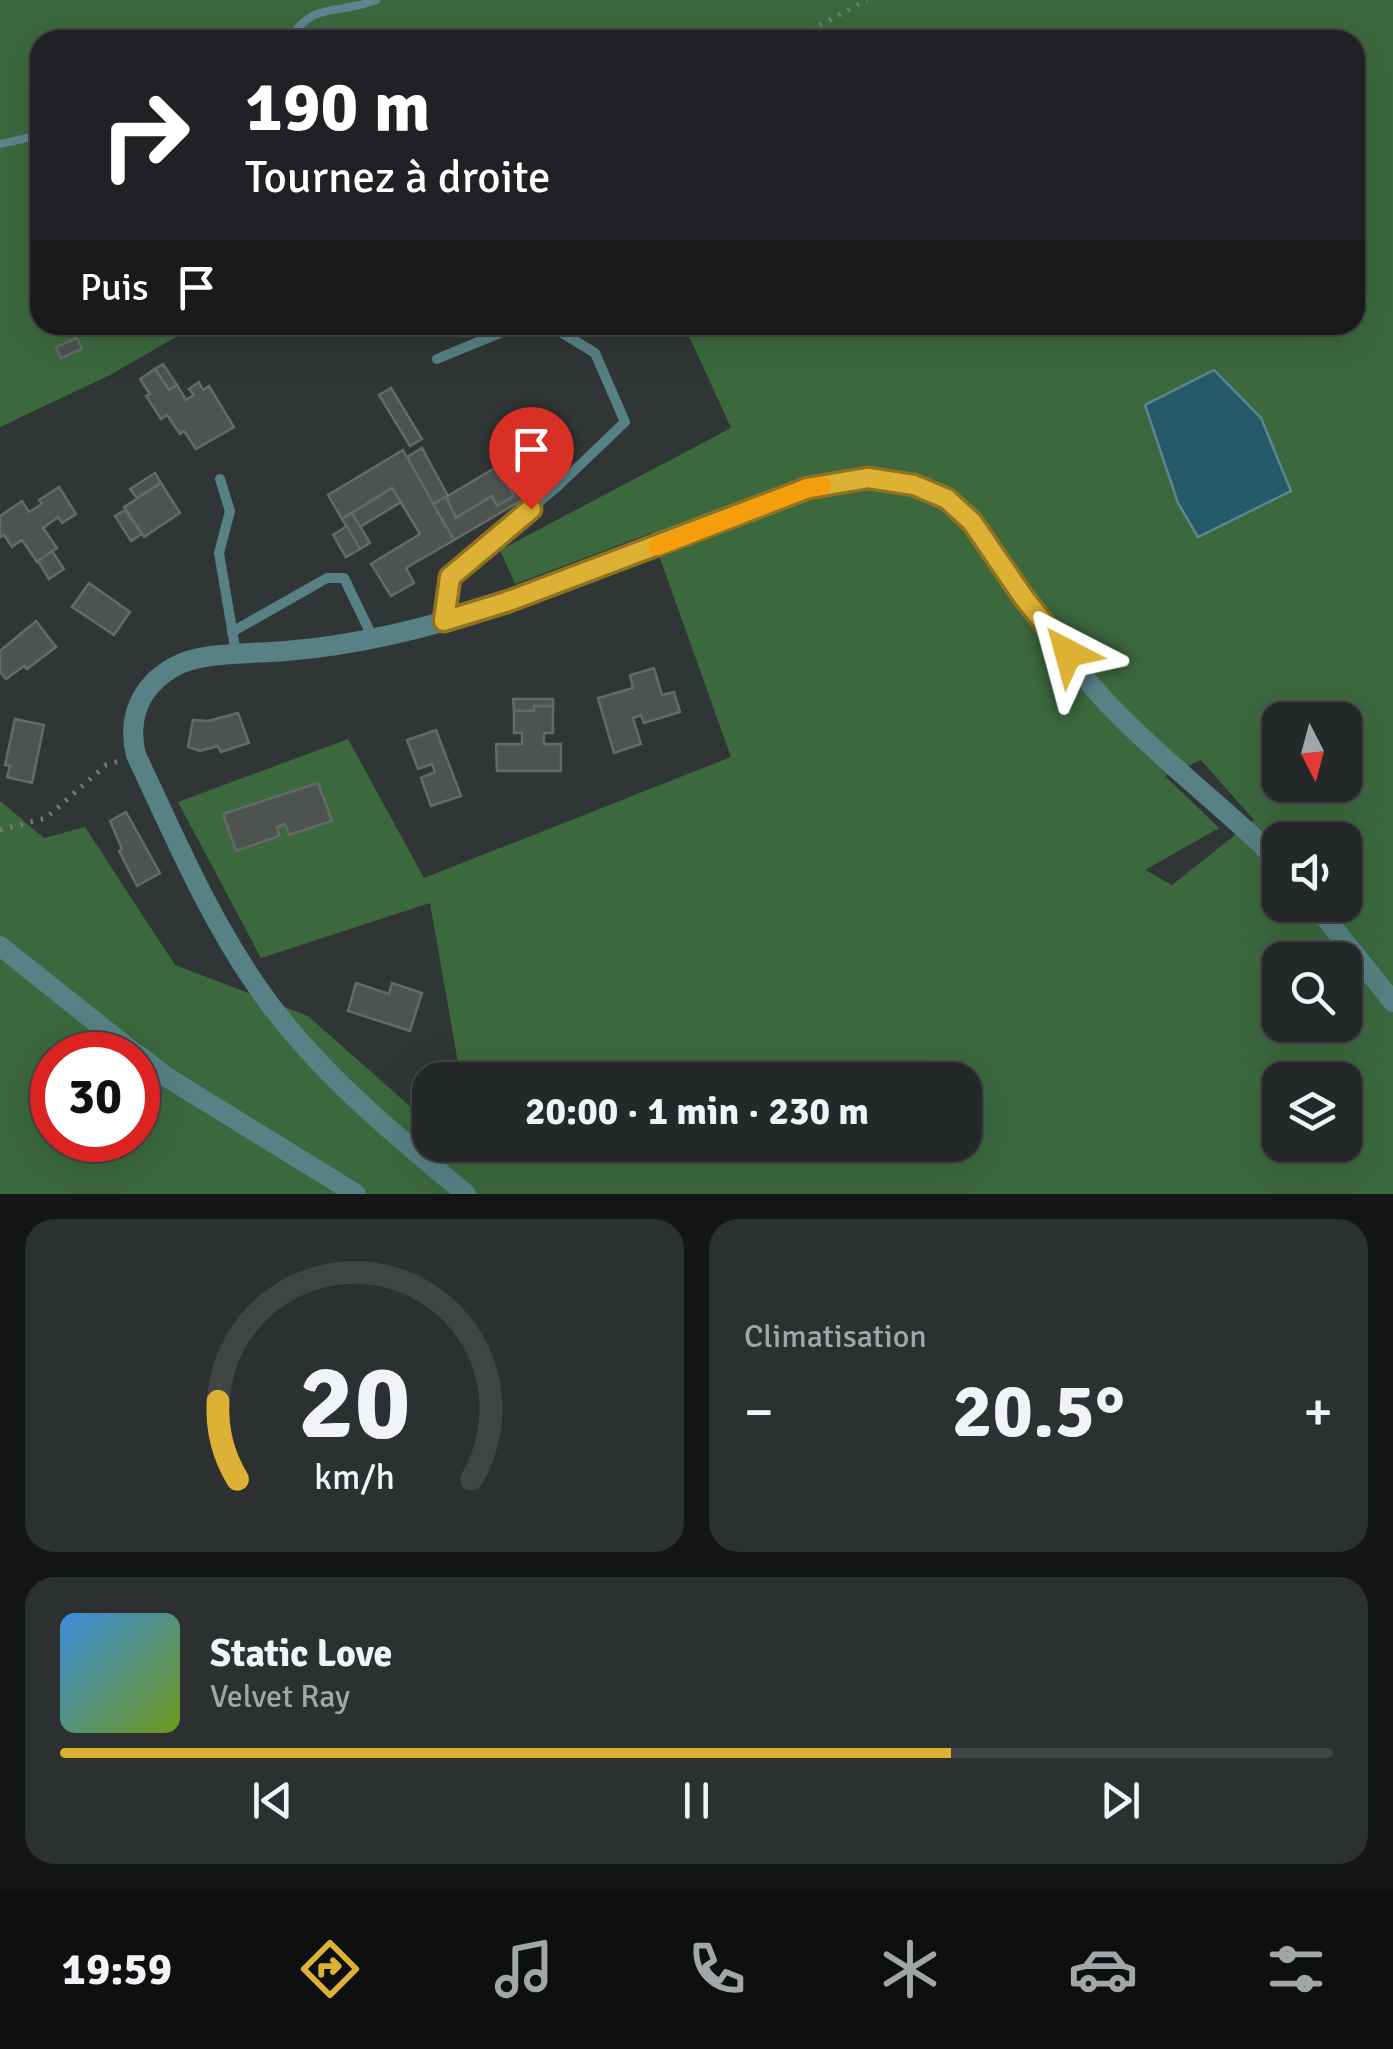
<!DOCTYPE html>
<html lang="fr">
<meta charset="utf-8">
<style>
body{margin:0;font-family:Signika,sans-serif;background:#2c3030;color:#f1f3f6;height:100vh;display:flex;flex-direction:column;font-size:38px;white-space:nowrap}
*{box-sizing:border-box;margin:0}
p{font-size:32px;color:#a3a6a8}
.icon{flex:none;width:55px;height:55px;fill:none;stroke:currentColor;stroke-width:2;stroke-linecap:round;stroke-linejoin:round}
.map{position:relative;height:1194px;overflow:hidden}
.sheet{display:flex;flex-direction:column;gap:25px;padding:25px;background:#141616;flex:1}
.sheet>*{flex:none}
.banner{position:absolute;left:30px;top:30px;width:1335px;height:305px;border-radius:30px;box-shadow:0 10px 40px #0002,0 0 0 2px #414445;background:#202124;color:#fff;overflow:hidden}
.needle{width:65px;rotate:174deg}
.tools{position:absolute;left:1262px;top:702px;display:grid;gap:20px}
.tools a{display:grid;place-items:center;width:100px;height:100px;border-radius:20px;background:#242828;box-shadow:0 10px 40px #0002,0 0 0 2px #414445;font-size:50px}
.speed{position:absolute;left:30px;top:1032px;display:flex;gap:20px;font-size:50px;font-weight:700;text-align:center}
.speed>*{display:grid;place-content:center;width:130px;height:130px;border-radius:50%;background:#242828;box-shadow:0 10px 40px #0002,0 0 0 2px #414445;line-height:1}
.speed .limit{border:15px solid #d22;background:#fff;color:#111}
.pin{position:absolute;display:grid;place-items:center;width:85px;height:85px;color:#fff;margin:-102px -42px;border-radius:50% 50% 50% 0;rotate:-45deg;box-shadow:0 0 10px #0007}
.pin .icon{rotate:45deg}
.me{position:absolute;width:110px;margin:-55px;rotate:321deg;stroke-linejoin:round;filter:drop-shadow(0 0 8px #0008)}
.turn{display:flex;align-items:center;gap:35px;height:210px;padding:0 50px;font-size:45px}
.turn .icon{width:130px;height:130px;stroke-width:2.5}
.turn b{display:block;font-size:70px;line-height:85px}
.then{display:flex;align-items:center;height:95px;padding:0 50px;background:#0003;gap:20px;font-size:38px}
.big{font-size:75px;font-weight:700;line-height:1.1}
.sheet .widget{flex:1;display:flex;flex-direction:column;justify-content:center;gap:15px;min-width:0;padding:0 35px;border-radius:30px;background:#2c3030}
.sheet .dial{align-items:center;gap:0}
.dial svg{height:260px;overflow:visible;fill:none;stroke:#414445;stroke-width:7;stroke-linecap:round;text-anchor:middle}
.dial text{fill:#f1f3f6;stroke:none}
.song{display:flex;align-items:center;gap:30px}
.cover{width:120px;height:120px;border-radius:15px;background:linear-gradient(135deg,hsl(210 70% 55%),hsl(80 70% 35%))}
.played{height:10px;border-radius:5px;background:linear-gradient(90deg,#ddb133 70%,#414445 70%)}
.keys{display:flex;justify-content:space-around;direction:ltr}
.heat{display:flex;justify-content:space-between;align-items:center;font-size:55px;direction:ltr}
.sheet .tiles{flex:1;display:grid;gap:25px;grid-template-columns:1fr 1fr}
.widget:last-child{grid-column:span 2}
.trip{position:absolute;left:412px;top:1062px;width:570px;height:100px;border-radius:30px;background:#242828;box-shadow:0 10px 40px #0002,0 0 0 2px #414445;font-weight:700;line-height:100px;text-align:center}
.tabs{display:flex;height:160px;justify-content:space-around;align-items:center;background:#0e1010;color:#a3a6a8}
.tabs .icon{width:70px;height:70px}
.tabs .active{color:#ddb133}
.tabs b{font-size:45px;color:#f1f3f6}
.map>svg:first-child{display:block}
</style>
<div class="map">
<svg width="1393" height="1194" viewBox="0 0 1393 1194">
<rect width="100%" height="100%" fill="#303635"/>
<path fill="#3c683e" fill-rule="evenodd" d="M0 0H1393V1194H0V801L44 838 85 827 175 965 308 1016 430 1124V1145H454L475 1163 473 1145H965V1080H461L430 903 261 958 178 802 348 739 424 878 731 757 651 533 515 584 500 550 731 428 684 325H1355V40H40V325H197L110 375 0 427ZM1280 720H1345V785H1280ZM1201 760 1254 820 1172 885 1145 870 1219 828 1165 776ZM1280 840H1345V905H1280ZM1280 960H1345V1025H1280ZM52 1055H138V1140H52ZM1280 1080H1345V1145H1280Z"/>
<polygon fill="#245a6a" stroke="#5e8590" stroke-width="2.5" points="1214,370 1261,418 1291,491 1198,537 1178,503 1145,405"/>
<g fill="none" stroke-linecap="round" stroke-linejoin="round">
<g stroke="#5e8590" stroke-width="8">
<path d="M289 40C314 0 335 16 376 0"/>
<polyline points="0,144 40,135"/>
</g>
</g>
<g fill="#4e5350" stroke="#646a67" stroke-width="2.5">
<polygon points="77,338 82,349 61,358 56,347"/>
<polygon points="163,364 177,385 169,390 155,369"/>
<polygon points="155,369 169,390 177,385 186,400 194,395 189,389 199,382 203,390 209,386 234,427 196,449 184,431 180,434 167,415 161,419 146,396 150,394 140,379"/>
<polygon points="391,388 422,439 410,446 379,395"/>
<polygon points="422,448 448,496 433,504 407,457"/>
<polygon points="403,450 454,540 406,568 414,583 391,596 371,564 420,534 392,488 342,519 328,495"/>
<polygon points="515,456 521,467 503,476 514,496 497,506 492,496 456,518 446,497"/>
<polygon points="521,467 534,493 454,540 433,504 446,497 456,518 492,496 497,506 514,496 503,476"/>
<polygon points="155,473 161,483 137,498 130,489"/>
<polygon points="161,483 180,513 144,537 124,507"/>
<polygon points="59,487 76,514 62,523 58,517 43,528 57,548 37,562 22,540 12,547 4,535 0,537 0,516 22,501 29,512 42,504 39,500"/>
<polygon points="392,488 401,502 360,527 352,513"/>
<polygon points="125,510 142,534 131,541 115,516"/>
<polygon points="352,513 370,543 360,549 342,519"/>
<polygon points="347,526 360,549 346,557 333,535"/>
<polygon points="52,551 64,569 49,579 38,561"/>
<polygon points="89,583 130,612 114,635 72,607"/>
<polygon points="36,621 56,647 27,669 24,666 6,679 0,672 0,651"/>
<polygon points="654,668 662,695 674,692 680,712 644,723 641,715 633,718 641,744 614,753 598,698 633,688 630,675"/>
<polygon points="513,699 553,699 553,706 534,706 534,711 514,711"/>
<polygon points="534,706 553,706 553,733 544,733 544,744 561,744 561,771 497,771 496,744 522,744 522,733 514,733 514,711 534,711"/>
<polygon points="238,713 249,743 221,752 218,746 200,751 188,747 193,720 208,721"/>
<polygon points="15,719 44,725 32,783 7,777 10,766 5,765"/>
<polygon points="436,730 461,796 431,806 421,778 435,772 432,764 418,769 407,740"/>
<polygon points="318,783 332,821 289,835 285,824 277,827 279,836 236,851 223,814"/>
<polygon points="126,812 160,873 137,886 119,851 122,849 110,821"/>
<polygon points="356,983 389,994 392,983 422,993 410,1031 348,1011"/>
</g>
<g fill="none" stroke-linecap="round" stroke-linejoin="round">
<g stroke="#757979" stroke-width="5" stroke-dasharray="2.5 8" stroke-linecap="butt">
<polyline points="792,40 867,0"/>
<polyline points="0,830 46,818 106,765 119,761"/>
</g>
<g stroke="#578184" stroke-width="10">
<polyline points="437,359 519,325"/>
<polyline points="220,479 230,511 219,553 236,653"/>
<polyline points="445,620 450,577 558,486 625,422 595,353 549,325"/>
<polyline points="232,632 327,578 344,578 373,638"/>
</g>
<g stroke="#578184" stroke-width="20">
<polyline points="1315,905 1393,1002"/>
<polyline points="0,946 137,1055"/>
<polyline points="138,1055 165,1076 356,1194"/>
<path d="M466 1194C391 1132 311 1066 256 985 207 914 173 833 136 755 127 718 140 686 174 667 201 651 255 654 286 651 360 645 436 626 506 602 570 581 633 555 697 531 765 505 839 464 914 485 968 500 991 553 1021 595 1048 633 1079 673 1111 707 1156 754 1213 799 1261 844L1280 865"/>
</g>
</g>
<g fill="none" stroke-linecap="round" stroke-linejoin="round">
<defs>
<polyline id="route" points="531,509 450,577 444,621 506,602 808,488 868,478 914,485 947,499 972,522 1024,598 1068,653"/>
</defs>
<use href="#route" stroke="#907321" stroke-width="25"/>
<use href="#route" stroke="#ddb133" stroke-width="18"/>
<polyline stroke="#f59e0b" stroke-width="18" points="658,546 808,488 822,486"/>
</g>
</svg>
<div class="tools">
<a><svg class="needle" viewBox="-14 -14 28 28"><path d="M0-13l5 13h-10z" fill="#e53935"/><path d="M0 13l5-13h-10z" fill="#a3a6a8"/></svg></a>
<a><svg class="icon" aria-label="sound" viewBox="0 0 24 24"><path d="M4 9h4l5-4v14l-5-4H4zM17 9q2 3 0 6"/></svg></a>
<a><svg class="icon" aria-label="search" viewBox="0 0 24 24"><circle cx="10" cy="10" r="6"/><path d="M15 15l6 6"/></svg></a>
<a><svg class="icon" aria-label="layers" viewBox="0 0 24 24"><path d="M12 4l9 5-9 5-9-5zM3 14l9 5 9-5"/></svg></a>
</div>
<div class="speed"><div class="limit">30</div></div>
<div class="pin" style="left:531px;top:509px;background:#d93025"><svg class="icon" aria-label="arrive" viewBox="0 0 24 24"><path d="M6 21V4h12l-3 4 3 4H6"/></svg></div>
<svg class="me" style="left:1068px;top:653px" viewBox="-20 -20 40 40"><path d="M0-17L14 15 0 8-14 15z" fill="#ddb133" stroke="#fff" stroke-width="4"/></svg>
<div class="trip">20:00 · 1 min · 230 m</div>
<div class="banner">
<div class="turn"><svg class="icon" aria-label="right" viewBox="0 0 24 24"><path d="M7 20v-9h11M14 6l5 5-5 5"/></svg><div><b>190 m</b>Tournez à droite</div></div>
<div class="then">Puis<svg class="icon" aria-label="arrive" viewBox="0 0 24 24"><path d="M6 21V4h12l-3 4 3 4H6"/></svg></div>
</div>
</div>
<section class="sheet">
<div class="tiles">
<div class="widget dial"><svg viewBox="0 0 100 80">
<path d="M14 69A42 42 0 1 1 86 69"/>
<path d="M14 69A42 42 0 0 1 8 45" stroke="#ddb133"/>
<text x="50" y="56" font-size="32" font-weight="700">20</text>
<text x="50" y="72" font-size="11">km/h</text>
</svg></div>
<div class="widget"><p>Climatisation</p>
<div class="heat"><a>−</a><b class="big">20.5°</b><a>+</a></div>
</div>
<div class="widget">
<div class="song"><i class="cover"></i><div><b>Static Love</b><p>Velvet Ray</p></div></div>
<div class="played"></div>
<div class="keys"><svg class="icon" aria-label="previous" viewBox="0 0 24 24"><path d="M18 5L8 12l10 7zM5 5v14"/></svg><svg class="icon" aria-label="pause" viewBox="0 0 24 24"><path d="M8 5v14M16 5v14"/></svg><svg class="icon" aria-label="next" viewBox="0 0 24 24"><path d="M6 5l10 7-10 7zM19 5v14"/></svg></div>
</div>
</div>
</section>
<nav class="tabs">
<b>19:59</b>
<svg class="icon active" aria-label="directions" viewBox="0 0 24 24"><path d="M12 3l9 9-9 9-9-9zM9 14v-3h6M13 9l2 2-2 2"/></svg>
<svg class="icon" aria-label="music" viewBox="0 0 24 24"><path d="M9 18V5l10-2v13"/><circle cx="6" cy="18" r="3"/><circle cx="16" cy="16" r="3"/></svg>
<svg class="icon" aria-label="phone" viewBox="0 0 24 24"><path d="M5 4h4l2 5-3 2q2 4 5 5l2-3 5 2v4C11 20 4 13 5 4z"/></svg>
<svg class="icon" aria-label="climate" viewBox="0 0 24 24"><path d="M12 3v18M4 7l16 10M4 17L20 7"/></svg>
<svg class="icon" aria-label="car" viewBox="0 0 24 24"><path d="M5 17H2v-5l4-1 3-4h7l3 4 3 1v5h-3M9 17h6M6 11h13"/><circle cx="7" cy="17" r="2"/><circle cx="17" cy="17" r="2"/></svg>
<svg class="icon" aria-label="filters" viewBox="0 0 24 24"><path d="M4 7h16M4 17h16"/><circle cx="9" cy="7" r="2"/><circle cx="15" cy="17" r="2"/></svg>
</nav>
